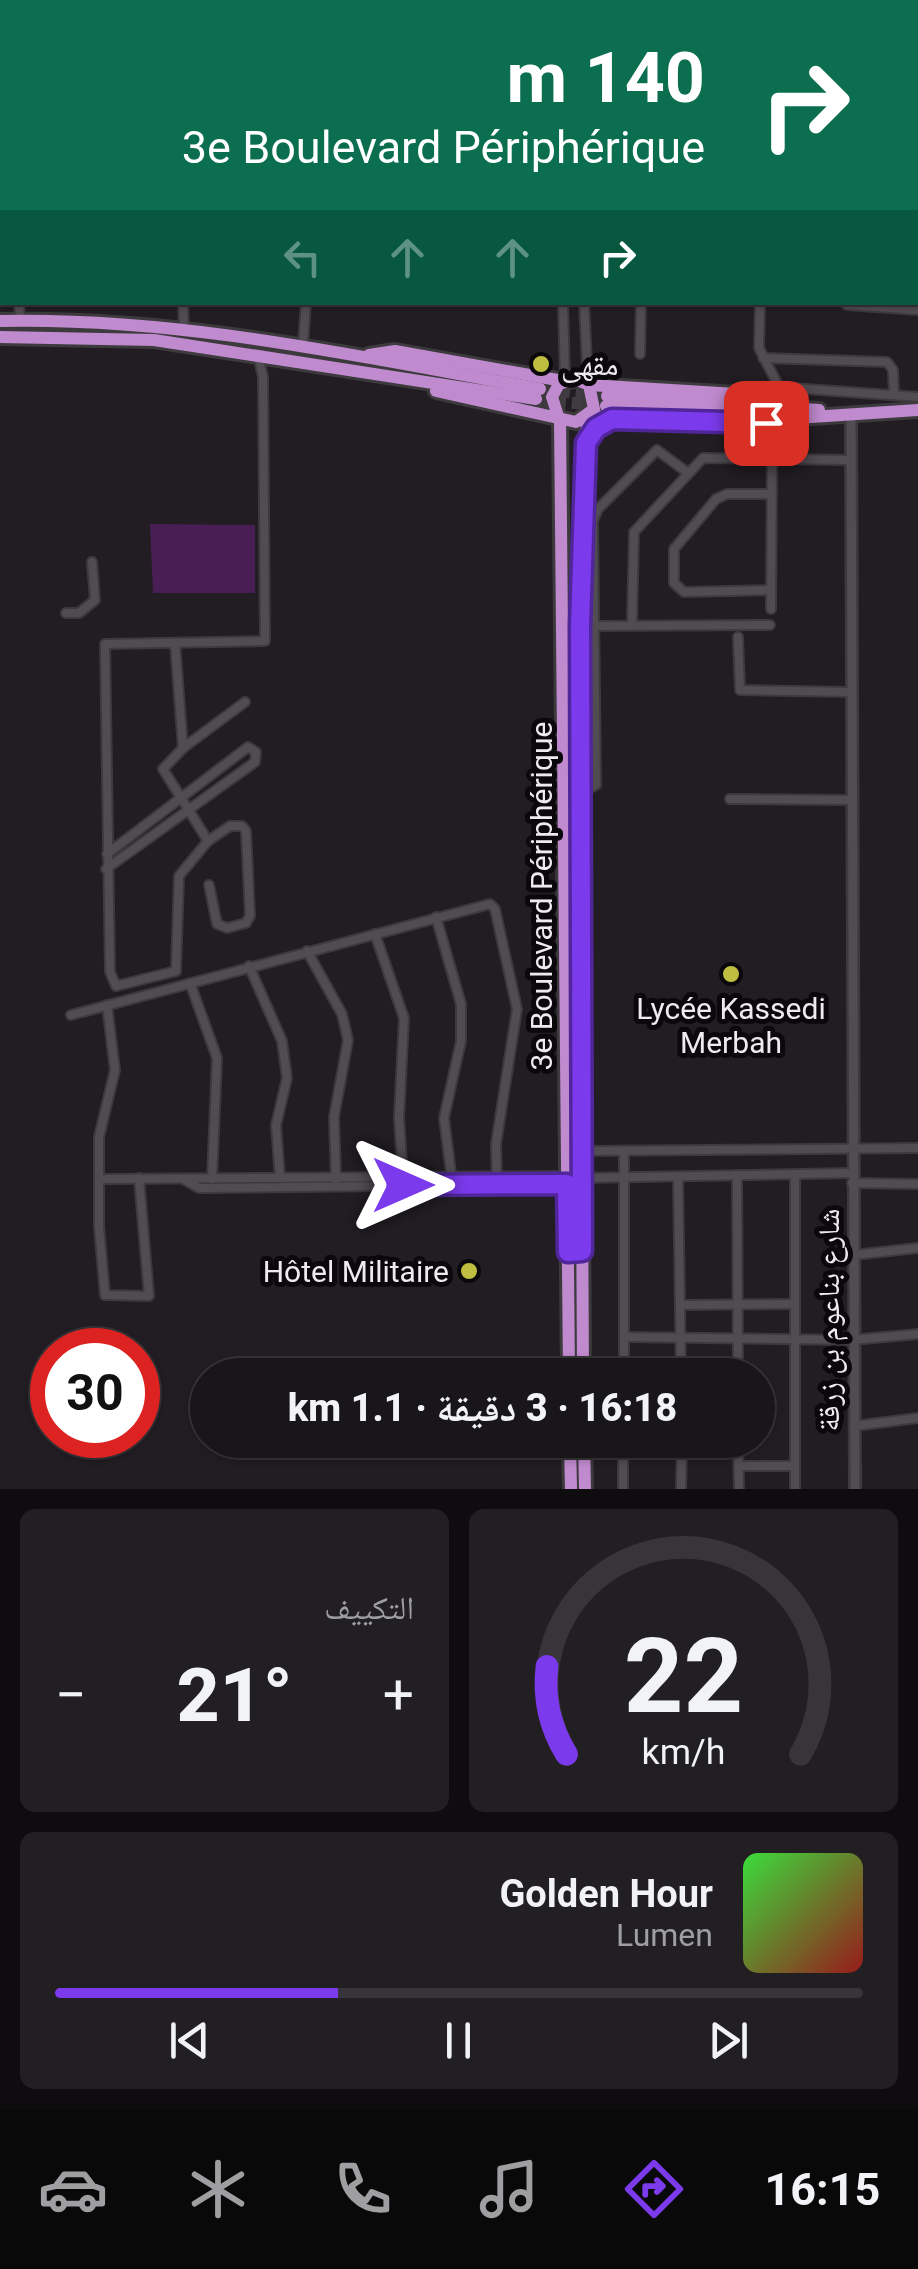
<!DOCTYPE html>
<html lang="ar">
<meta charset="utf-8">
<style>
body{margin:0;font-family:Roboto,"Noto Naskh Arabic",sans-serif;background:#221f23;color:#f1f3f6;direction:rtl;height:100vh;display:flex;flex-direction:column;font-size:38px;white-space:nowrap}
*{box-sizing:border-box;margin:0}
p{font-size:32px;color:#9f9fa2}
.icon{flex:none;width:55px;height:55px;fill:none;stroke:currentColor;stroke-width:2;stroke-linecap:round;stroke-linejoin:round}
.map{position:relative;height:1489px;overflow:hidden;direction:ltr}
.drawer{display:flex;flex-direction:column;gap:20px;padding:20px;background:#0e0c0e;flex:1}
.drawer>*{flex:none}
.banner{position:absolute;left:0px;top:0px;width:920px;height:305px;box-shadow:0 2px 8px #0004,0 0 0 2px #373539;direction:rtl;background:#0b6e4f;color:#fff;overflow:hidden}
.speed{position:absolute;left:30px;top:1328px;display:flex;gap:20px;font-size:50px;font-weight:700;text-align:center}
.speed>*{display:grid;place-content:center;width:130px;height:130px;border-radius:50%;background:#19161a;box-shadow:0 2px 8px #0004,0 0 0 2px #373539;line-height:1}
.speed .limit{border:15px solid #d22;background:#fff;color:#111}
.pin{position:absolute;display:grid;place-items:center;width:85px;height:85px;color:#fff;margin:-42px;border-radius:20px;box-shadow:0 5px 15px #0006}
.me{position:absolute;width:110px;margin:-55px;rotate:90deg;stroke-linejoin:round;filter:drop-shadow(0 0 8px #0008)}
.turn{display:flex;align-items:center;gap:35px;height:210px;padding:0 50px;font-size:45px}
.turn .icon{width:130px;height:130px;stroke-width:2.5}
.turn b{display:block;font-size:70px;line-height:85px}
.lanes{display:flex;align-items:center;height:95px;padding:0 50px;background:#0003;justify-content:center;gap:50px;direction:ltr}
.lanes .off{opacity:.35}
.big{font-size:75px;font-weight:800;line-height:1.1}
.drawer .tile{flex:1;display:flex;flex-direction:column;justify-content:center;gap:15px;min-width:0;padding:0 35px;border-radius:15px;background:#221f23}
.drawer .dial{align-items:center;gap:0}
.dial svg{height:260px;overflow:visible;fill:none;stroke:#373539;stroke-width:7;stroke-linecap:round;text-anchor:middle}
.dial text{fill:#f1f3f6;stroke:none}
.song{display:flex;align-items:center;gap:30px}
.cover{width:120px;height:120px;border-radius:15px;background:linear-gradient(135deg,hsl(120 70% 55%),hsl(0 70% 35%))}
.played{height:10px;border-radius:5px;background:linear-gradient(90deg,#7c3aed 35%,#373539 35%)}
.keys{display:flex;justify-content:space-around;direction:ltr}
.heat{display:flex;justify-content:space-between;align-items:center;font-size:55px;direction:ltr}
.drawer .tiles{flex:1;display:grid;gap:20px;grid-template-columns:1fr 1fr}
.tile:last-child{grid-column:span 2}
.trip{position:absolute;left:190px;top:1358px;width:585px;height:100px;border-radius:50px;background:#19161a;box-shadow:0 2px 8px #0004,0 0 0 2px #373539;font-weight:800;line-height:100px;text-align:center;direction:rtl}
.tab-bar{display:flex;height:160px;justify-content:space-around;align-items:center;background:#0a090a;color:#9f9fa2}
.tab-bar .icon{width:70px;height:70px}
.tab-bar .on{color:#7c3aed}
.tab-bar b{font-size:45px;color:#f1f3f6}
.map>svg:first-child{display:block}
</style>
<div class="map">
<svg width="918" height="1489" viewBox="0 0 918 1489">
<rect width="100%" height="100%" fill="#211d23"/>
<polygon fill="#491e54" points="150,524 255,525 255,593 153,593"/>
<g fill="none" stroke-linecap="round" stroke-linejoin="round">
<g stroke="#403c41" stroke-width="12" stroke-dasharray="12 6" stroke-linecap="butt">
<polyline points="540,389 600,395"/>
<polyline points="536,399 603,406"/>
</g>
<defs>
<g id="minor">
<polyline points="350,0 356,2"/>
<polyline points="813,0 818,2"/>
<polyline points="862,0 866,2"/>
<polyline points="392,2 393,0"/>
<polyline points="462,2 462,0"/>
<polyline points="476,2 476,0"/>
<polyline points="899,2 901,0"/>
<polyline points="918,35 918,36"/>
<polyline points="918,130 918,131"/>
<polyline points="19,302 20,321"/>
<polyline points="183,302 184,329"/>
<polyline points="563,302 565,380"/>
<polyline points="584,302 588,384"/>
<polyline points="760,302 759,348 779,387 918,397"/>
<polyline points="847,305 918,310"/>
<polyline points="303,345 306,302"/>
<polyline points="640,354 641,302"/>
<polyline points="763,358 887,362 893,370 894,395"/>
<polyline points="771,590 684,592 674,583 674,549 716,499 727,494 772,494"/>
<polyline points="771,609 772,456"/>
<polyline points="66,613 79,613 95,600 92,562"/>
<polyline points="632,624 634,532 703,458 849,460"/>
<polyline points="589,626 770,625"/>
<polyline points="738,637 740,690 850,692"/>
<polyline points="175,643 183,748"/>
<polyline points="245,702 183,748 163,769 208,841 179,876 176,971 116,986 110,972 105,644 265,641 263,377 258,355"/>
<polyline points="580,793 596,785 593,521 598,509 657,450 688,473"/>
<polyline points="730,799 850,800"/>
<polyline points="208,841 230,826 242,826 246,831 250,916 246,923 227,928 217,924 209,885"/>
<polyline points="106,869 255,762 256,752 248,747 107,854"/>
<polyline points="436,917 461,1004 461,1041 444,1118 452,1181"/>
<polyline points="375,934 404,1018 399,1118 403,1179"/>
<polyline points="307,951 342,1014 348,1040 334,1117 336,1179"/>
<polyline points="249,966 282,1041 287,1078 276,1125 280,1178"/>
<polyline points="190,983 217,1058 212,1179"/>
<polyline points="107,1005 115,1070 99,1137 99,1226 105,1295 149,1296 139,1178"/>
<polyline points="71,1015 490,904 495,909 517,1009 496,1144 497,1185"/>
<polyline points="583,1151 918,1148"/>
<polyline points="624,1152 624,1375"/>
<polyline points="795,1174 795,1489"/>
<polyline points="737,1175 738,1375"/>
<polyline points="678,1177 681,1375"/>
<polyline points="582,1178 852,1173"/>
<polyline points="101,1179 567,1176"/>
<polyline points="185,1180 199,1188 567,1184"/>
<polyline points="852,1183 918,1184"/>
<polyline points="853,1255 918,1248"/>
<polyline points="681,1305 794,1304"/>
<polyline points="625,1337 851,1340 918,1334"/>
<polyline points="854,1426 918,1418"/>
<polyline points="623,1440 623,1489"/>
<polyline points="738,1440 739,1489"/>
<polyline points="740,1466 795,1466"/>
<polyline points="681,1489 682,1440"/>
</g>
<polyline id="tertiary" points="851,414 855,1489"/>
<g id="trunk">
<path d="M0 321C183 317 361 357 540 389"/>
<polyline points="0,337 154,340 536,399"/>
<polyline points="369,355 395,351 563,381"/>
<polyline points="589,385 753,395 770,400"/>
<polyline points="436,391 576,422 594,409 589,385 575,379 559,384 552,397 558,416"/>
<polyline points="607,396 819,410"/>
<polyline points="606,406 796,418 918,410"/>
<polyline points="589,416 751,424"/>
<polyline points="560,418 569,1375"/>
<polyline points="583,1375 579,626 587,418"/>
<polyline points="570,1440 571,1489"/>
<polyline points="584,1440 585,1489"/>
</g>
</defs>
<use href="#minor" stroke="#3d3a3e" stroke-width="12"/>
<use href="#tertiary" stroke="#3d3a3e" stroke-width="14"/>
<use href="#trunk" stroke="#3d3a3e" stroke-width="18"/>
<use href="#minor" stroke="#514c52" stroke-width="8"/>
<use href="#tertiary" stroke="#514c52" stroke-width="9"/>
<use href="#trunk" stroke="#c08ace" stroke-width="12"/>
</g>
<g fill="none" stroke-linecap="round" stroke-linejoin="round">
<defs>
<polyline id="route" points="403,1185 567,1184 568,1252 582,1251 580,626 586,443 596,428 612,419 766,423"/>
</defs>
<use href="#route" stroke="#51269a" stroke-width="25"/>
<use href="#route" stroke="#7c3aed" stroke-width="18"/>
</g>
<g fill="#bfbe41" stroke="#0a080a" stroke-width="4">
<circle cx="541" cy="364" r="10"/>
<circle cx="731" cy="974" r="10"/>
<circle cx="469" cy="1271" r="10"/>
</g>
<g text-anchor="middle" dominant-baseline="central" stroke-width="10" stroke-linejoin="round" paint-order="stroke">
<g font-size="30" fill="#eeebee" stroke="#0a080a" text-anchor="start">
<text x="561" y="364">مقهى</text>
<text x="731" y="1008" text-anchor="middle">Lycée Kassedi<tspan x="731" dy="34">Merbah</tspan></text>
<text x="449" y="1271" text-anchor="end">Hôtel Militaire</text>
</g>
<g font-size="30" fill="#eeebee" stroke="#0a080a">
<text transform="translate(541 896) rotate(-90)">3e Boulevard Périphérique</text>
<text transform="translate(828 1320) rotate(-90)">شارع بناعوم بن زرقة</text>
</g>
</g>
</svg>
<div class="speed"><div class="limit">30</div></div>
<div class="pin" style="left:766px;top:423px;background:#d93025"><svg class="icon" aria-label="arrive" viewBox="0 0 24 24"><path d="M6 21V4h12l-3 4 3 4H6"/></svg></div>
<svg class="me" style="left:403px;top:1185px" viewBox="-20 -20 40 40"><path d="M0-17L14 15 0 8-14 15z" fill="#7c3aed" stroke="#fff" stroke-width="4"/></svg>
<div class="trip">16:18 · 3 دقيقة · 1.1 km</div>
<div class="banner">
<div class="turn"><svg class="icon" aria-label="right" viewBox="0 0 24 24"><path d="M7 20v-9h11M14 6l5 5-5 5"/></svg><div><b>140 m</b>3e Boulevard Périphérique</div></div>
<div class="lanes"><svg class="icon off" aria-label="left" viewBox="0 0 24 24"><path d="M17 20v-9H6M10 6l-5 5 5 5"/></svg><svg class="icon off" aria-label="ahead" viewBox="0 0 24 24"><path d="M12 20V5M6 11l6-6 6 6"/></svg><svg class="icon off" aria-label="ahead" viewBox="0 0 24 24"><path d="M12 20V5M6 11l6-6 6 6"/></svg><svg class="icon" aria-label="right" viewBox="0 0 24 24"><path d="M7 20v-9h11M14 6l5 5-5 5"/></svg></div>
</div>
</div>
<section class="drawer">
<div class="tiles">
<div class="tile dial"><svg viewBox="0 0 100 80">
<path d="M14 69A42 42 0 1 1 86 69"/>
<path d="M14 69A42 42 0 0 1 8 42" stroke="#7c3aed"/>
<text x="50" y="56" font-size="32" font-weight="700">22</text>
<text x="50" y="72" font-size="11">km/h</text>
</svg></div>
<div class="tile"><p>التكييف</p>
<div class="heat"><a>−</a><b class="big">21°</b><a>+</a></div>
</div>
<div class="tile">
<div class="song"><i class="cover"></i><div><b>Golden Hour</b><p>Lumen</p></div></div>
<div class="played"></div>
<div class="keys"><svg class="icon" aria-label="previous" viewBox="0 0 24 24"><path d="M18 5L8 12l10 7zM5 5v14"/></svg><svg class="icon" aria-label="pause" viewBox="0 0 24 24"><path d="M8 5v14M16 5v14"/></svg><svg class="icon" aria-label="next" viewBox="0 0 24 24"><path d="M6 5l10 7-10 7zM19 5v14"/></svg></div>
</div>
</div>
</section>
<nav class="tab-bar">
<b>16:15</b>
<svg class="icon on" aria-label="directions" viewBox="0 0 24 24"><path d="M12 3l9 9-9 9-9-9zM9 14v-3h6M13 9l2 2-2 2"/></svg>
<svg class="icon" aria-label="music" viewBox="0 0 24 24"><path d="M9 18V5l10-2v13"/><circle cx="6" cy="18" r="3"/><circle cx="16" cy="16" r="3"/></svg>
<svg class="icon" aria-label="phone" viewBox="0 0 24 24"><path d="M5 4h4l2 5-3 2q2 4 5 5l2-3 5 2v4C11 20 4 13 5 4z"/></svg>
<svg class="icon" aria-label="climate" viewBox="0 0 24 24"><path d="M12 3v18M4 7l16 10M4 17L20 7"/></svg>
<svg class="icon" aria-label="car" viewBox="0 0 24 24"><path d="M5 17H2v-5l4-1 3-4h7l3 4 3 1v5h-3M9 17h6M6 11h13"/><circle cx="7" cy="17" r="2"/><circle cx="17" cy="17" r="2"/></svg>
</nav>
